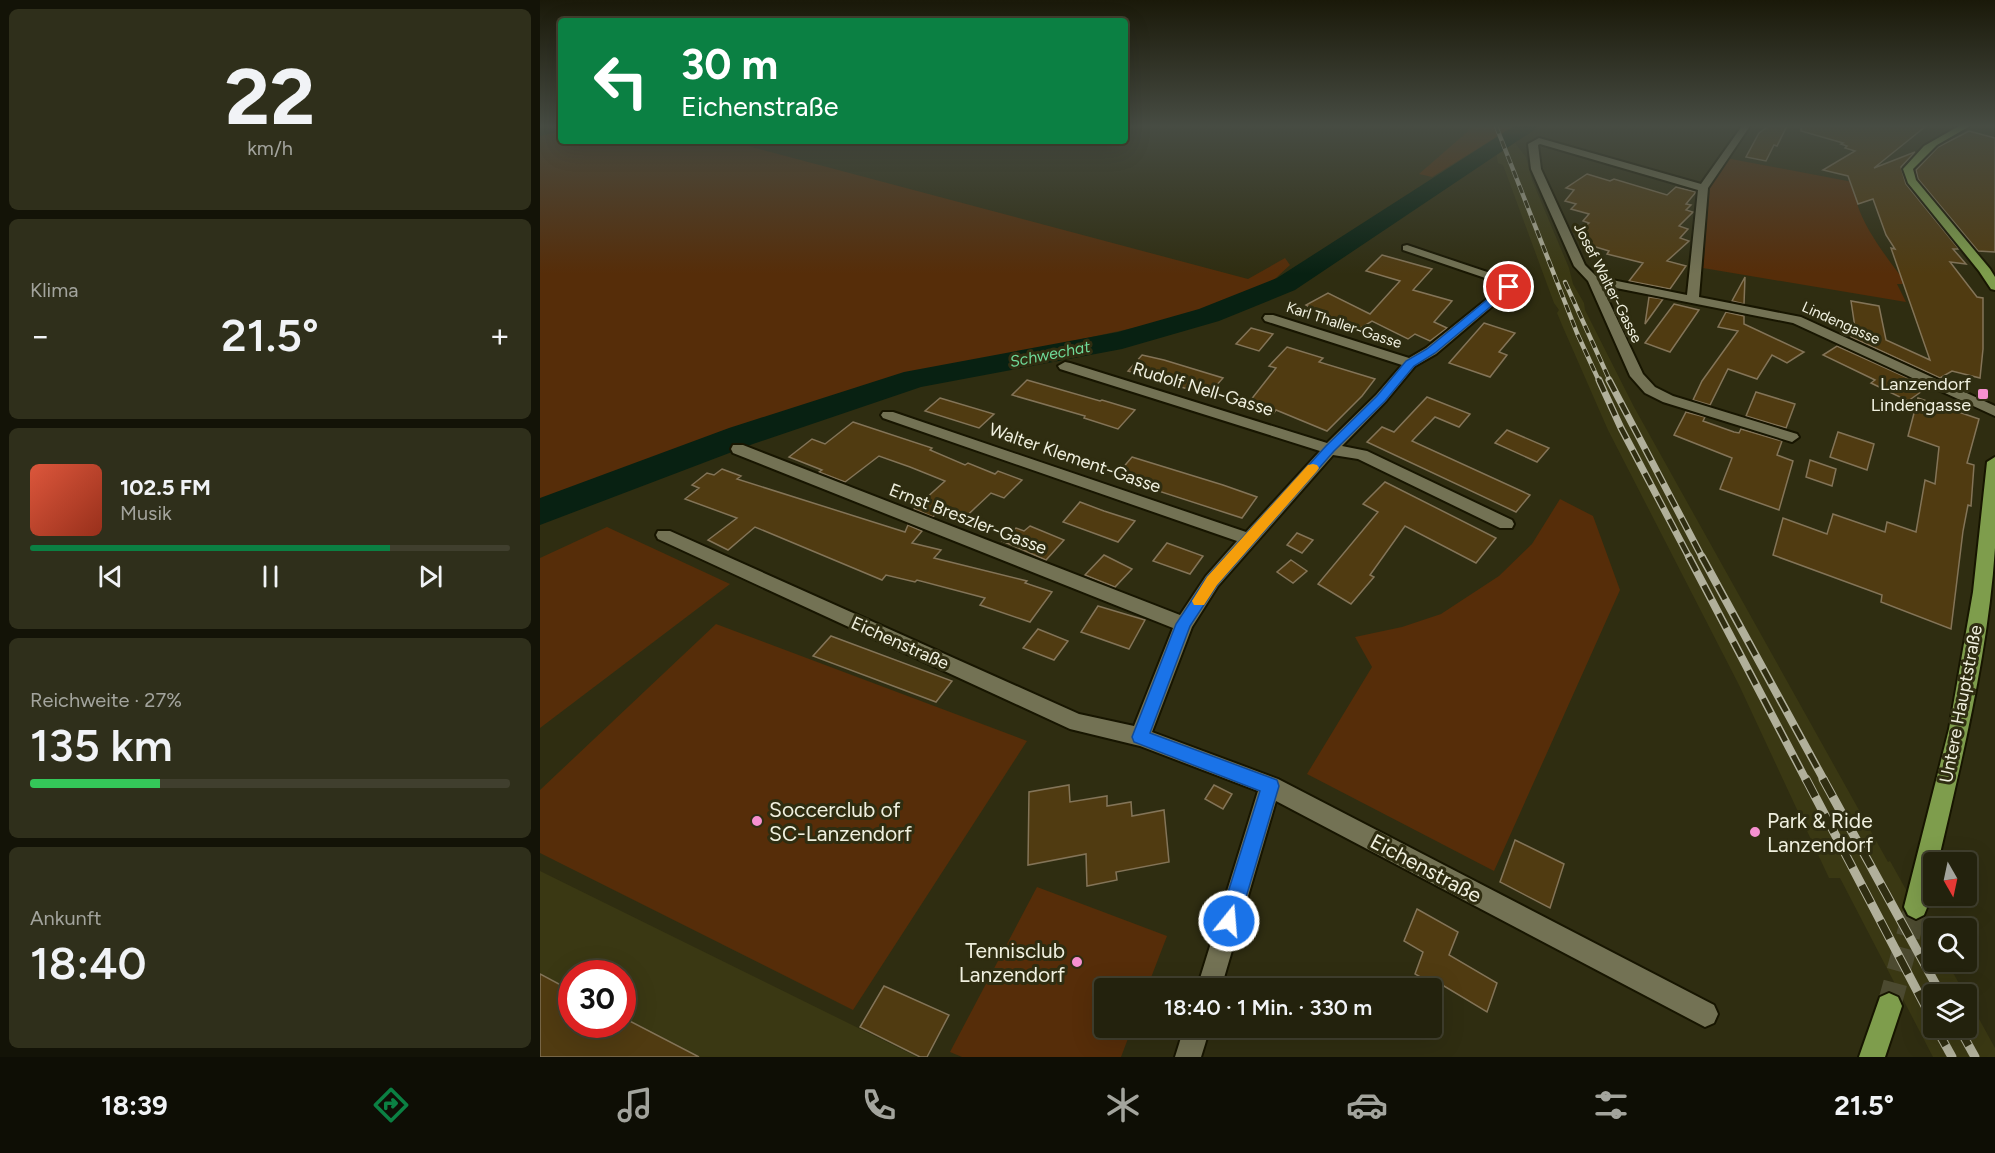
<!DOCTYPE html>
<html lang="de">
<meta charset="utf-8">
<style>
body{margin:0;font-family:Figtree,sans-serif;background:#2f2f1b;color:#f1f3f6;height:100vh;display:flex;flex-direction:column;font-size:22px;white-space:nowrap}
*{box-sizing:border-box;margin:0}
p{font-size:20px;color:#a3a49d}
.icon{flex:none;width:33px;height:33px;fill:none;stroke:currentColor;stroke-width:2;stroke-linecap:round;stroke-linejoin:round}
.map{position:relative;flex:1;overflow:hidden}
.side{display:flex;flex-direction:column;gap:9px;padding:9px;background:#131307;width:540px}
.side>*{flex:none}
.top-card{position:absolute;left:18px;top:18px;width:570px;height:126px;border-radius:6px;box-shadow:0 6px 24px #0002,0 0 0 2px #403f2e;background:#0b8043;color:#fff;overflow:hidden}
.needle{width:39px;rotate:171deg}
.controls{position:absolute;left:1383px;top:852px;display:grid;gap:12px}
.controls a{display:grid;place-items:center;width:54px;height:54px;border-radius:6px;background:#23220d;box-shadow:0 6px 24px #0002,0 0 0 2px #403f2e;font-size:30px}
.speed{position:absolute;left:18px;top:960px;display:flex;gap:12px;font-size:30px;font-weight:700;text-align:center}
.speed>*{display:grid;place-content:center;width:78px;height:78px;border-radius:50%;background:#23220d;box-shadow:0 6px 24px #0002,0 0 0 2px #403f2e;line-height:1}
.speed .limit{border:9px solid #d22;background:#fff;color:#111}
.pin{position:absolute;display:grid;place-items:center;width:51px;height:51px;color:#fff;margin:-26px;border:3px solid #fff;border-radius:50%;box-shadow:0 2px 6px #0007}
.me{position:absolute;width:66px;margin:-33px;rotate:17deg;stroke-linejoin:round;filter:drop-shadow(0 0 4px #0008)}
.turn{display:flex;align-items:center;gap:21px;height:126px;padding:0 24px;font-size:27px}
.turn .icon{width:78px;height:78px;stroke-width:2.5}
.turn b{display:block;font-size:42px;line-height:51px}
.big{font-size:45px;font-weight:600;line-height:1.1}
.side .tile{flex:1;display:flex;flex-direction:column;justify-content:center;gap:9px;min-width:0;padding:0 21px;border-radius:9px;background:#2f2f1b}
.side .dial{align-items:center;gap:0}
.dial b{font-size:78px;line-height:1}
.song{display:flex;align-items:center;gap:18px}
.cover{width:72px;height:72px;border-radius:9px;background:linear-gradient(135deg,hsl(10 70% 55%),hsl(10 70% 35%))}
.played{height:6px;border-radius:3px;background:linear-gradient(90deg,#0b8043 75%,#403f2e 75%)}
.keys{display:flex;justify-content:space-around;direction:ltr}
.heat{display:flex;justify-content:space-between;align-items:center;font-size:33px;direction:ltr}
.charge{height:9px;border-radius:4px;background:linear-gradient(90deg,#34c759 27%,#403f2e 0)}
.trip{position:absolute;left:554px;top:978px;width:348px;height:60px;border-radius:6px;background:#23220d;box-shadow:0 6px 24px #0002,0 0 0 2px #403f2e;font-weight:600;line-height:60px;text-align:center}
.menu{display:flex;height:96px;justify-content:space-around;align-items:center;background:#0e0e05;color:#a3a49d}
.menu .icon{width:42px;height:42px}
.menu .selected{color:#0b8043}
.menu b{font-size:27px;color:#f1f3f6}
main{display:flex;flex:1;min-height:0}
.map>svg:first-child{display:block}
</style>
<main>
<section class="side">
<div class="tile dial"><b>22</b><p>km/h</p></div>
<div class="tile"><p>Klima</p>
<div class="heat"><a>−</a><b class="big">21.5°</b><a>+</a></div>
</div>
<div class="tile">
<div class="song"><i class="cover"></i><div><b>102.5 FM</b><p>Musik</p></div></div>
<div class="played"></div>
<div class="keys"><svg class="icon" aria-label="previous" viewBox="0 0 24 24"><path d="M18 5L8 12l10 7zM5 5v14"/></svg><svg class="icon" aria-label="pause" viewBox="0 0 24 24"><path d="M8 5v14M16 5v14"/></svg><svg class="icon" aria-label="next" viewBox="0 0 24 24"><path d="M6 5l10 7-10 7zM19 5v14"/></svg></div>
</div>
<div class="tile"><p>Reichweite · 27%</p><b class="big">135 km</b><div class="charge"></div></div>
<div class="tile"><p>Ankunft</p><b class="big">18:40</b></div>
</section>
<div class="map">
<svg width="1455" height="1057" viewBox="0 0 1455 1057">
<rect width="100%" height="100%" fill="#2f2d11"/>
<g fill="#3a3813" fill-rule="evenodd">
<polygon points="975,143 986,157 992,180 1029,268 1033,284 1044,303 1045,310 1094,407 1348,862 1350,861 1393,938 1394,962 1407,962 1425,994 1394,994 1394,1028 1426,1028 1427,997 1455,1048 1455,1057 1393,1057 1300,878 1289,878 1199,685 1068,430 1022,325 1017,313 1019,310 1014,303 963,165 958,163 956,152"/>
<path d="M0 871 377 1057H0ZM32 974H82V1024H32Z"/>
</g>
<g fill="#562d09">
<polygon points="934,126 974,126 892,177 879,174"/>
<polygon points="21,131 21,141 189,141 708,279 745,258 750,265 722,291 658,314 365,377 183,431 0,502 0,136"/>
<path d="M1186 158 1318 183C1304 205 1353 266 1367 284H1357L1366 302 1163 268 1170 183Z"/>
<polygon points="1020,499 1053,516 1080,590 954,871 767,774 832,667 815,637 862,627 901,614 959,576 992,544"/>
<polygon points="67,527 190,584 0,728 0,558"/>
<polygon points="176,624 487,741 313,1010 0,853 0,790"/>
<polygon points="497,887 627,936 607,988 564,988 564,1028 592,1028 581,1057 422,1057 410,1052"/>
</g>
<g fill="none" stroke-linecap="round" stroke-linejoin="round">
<polygon fill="#082112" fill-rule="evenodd" points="974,126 997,126 994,130 755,290 679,321 582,349 381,387 213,444 0,525 0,498 189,428 364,372 578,332 659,309 737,278"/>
</g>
<g fill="#503b11" stroke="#837458" stroke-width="1.5">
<polygon points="1229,126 1247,126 1237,146 1234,145 1226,161 1206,157 1219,133"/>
<polygon points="1261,126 1386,126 1334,168 1375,152 1361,167 1366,184 1419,249 1413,249 1426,264 1410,262 1437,297 1443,298 1443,349 1440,378 1412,371 1400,378 1311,337 1316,334 1311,301 1339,306 1346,340 1390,360 1351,248 1355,249 1346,235 1333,199 1318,204 1308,176 1283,170 1315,151 1305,148 1307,146 1301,144 1303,143 1261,131"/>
<polygon points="1429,131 1455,138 1455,252 1438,251 1378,179 1376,170 1398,147"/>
<polygon points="1047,174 1070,181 1074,179 1127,195 1136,187 1156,192 1146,204 1151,205 1146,210 1153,212 1139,226 1148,229 1140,238 1149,241 1127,261 1146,266 1130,289 1089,281 1103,263 1067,254 1069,251 1049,245 1051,243 1042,240 1047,234 1039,231 1049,223 1043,221 1049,214 1031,209 1036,204 1025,201 1034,190 1026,188"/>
<polygon points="842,255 892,269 873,290 912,301 894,322 907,328 890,341 875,334 868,339 832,321 816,331 776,313 778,312 766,305 788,293 830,314 860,281 826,271"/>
<polygon points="1205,277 1204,304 1192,301"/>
<polygon points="1109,297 1123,299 1105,324"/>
<polygon points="1134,304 1159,310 1130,352 1105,343"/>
<polygon points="1186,312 1204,316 1204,324 1264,352 1247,363 1232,355 1217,379 1188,369 1170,405 1153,400 1162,381 1198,331 1178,327"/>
<polygon points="944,323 975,333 959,352 967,355 950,377 909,363"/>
<polygon points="711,328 733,334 719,351 696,344"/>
<polygon points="1297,346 1388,387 1368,401 1331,383 1335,380 1283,355"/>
<polygon points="747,347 783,358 779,362 835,379 822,396 787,431 736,410 733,414 706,406 736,368 729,366"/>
<polygon points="602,355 624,360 683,378 668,395 641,387 642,385 588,371"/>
<polygon points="487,380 560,401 562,400 595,410 578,429 544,418 545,416 472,395"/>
<polygon points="1216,392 1255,404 1246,428 1206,416"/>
<polygon points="887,397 930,414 919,427 895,417 872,441 990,495 976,512 827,442 842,427 854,432"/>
<polygon points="400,398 454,414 439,428 385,411"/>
<polygon points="1378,398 1439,419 1427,463 1434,465 1431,506 1428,505 1423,531 1411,629 1341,602 1342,595 1233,555 1243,518 1287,534 1293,514 1345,532 1347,522 1376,532 1385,480 1395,484 1399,447 1368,436"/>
<polygon points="1146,412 1165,417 1163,421 1194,432 1199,433 1201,429 1242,441 1237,455 1253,461 1239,510 1180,489 1192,458 1134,435"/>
<polygon points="313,422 392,448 390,450 425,465 428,463 455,474 458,471 482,480 464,498 451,493 419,523 396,513 393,517 374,509 405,481 370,467 339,456 305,482 279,472 282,470 249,457 272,439 285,444"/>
<polygon points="967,430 1009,448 997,462 955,443"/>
<polygon points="1298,432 1334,444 1327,470 1290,457"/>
<polygon points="592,457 683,485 717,497 702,518 575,477"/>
<polygon points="1270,460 1296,469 1292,486 1266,477"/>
<polygon points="182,469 201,476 197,479 365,532 368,525 382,531 372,543 401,550 394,558 487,581 485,583 512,592 490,622 440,605 445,598 377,580 375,582 346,575 342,580 215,527 188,550 168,540 197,518 145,499 159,488 152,485 167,473 174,475"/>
<polygon points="845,482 956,538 936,563 865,526 830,575 834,577 811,604 778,584 838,512 823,504"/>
<polygon points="540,502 564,511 595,521 578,542 523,522"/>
<polygon points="490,526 524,540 506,560 462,541 476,528 484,531"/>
<polygon points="757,533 773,540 762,553 747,545"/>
<polygon points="627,543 663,556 650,574 613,561"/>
<polygon points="564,555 592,569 575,587 545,575"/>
<polygon points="751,560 767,571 753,583 737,572"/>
<polygon points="558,606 605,620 589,649 541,632"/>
<polygon points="498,629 528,641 514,660 483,648"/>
<polygon points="291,636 412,681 396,702 273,656"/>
<polygon points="529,785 530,802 567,796 567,806 591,802 592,816 624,810 629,862 576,872 577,880 547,886 546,854 488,865 489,792"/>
<polygon points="674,785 692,794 683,809 665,799"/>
<polygon points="975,840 1024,864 1010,908 960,882"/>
<polygon points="877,909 918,932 909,955 957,983 947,1012 899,983 898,987 875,974 883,952 864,941"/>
<polygon points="0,974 32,991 32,1024 82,1024 82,1017 159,1057 0,1057"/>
<polygon points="344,986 409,1015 387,1057 380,1057 320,1027"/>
</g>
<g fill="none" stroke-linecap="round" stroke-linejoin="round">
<polyline stroke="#4c4a30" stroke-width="24" stroke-dasharray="24 12" stroke-linecap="butt" points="1349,1006 1376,907"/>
<defs>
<g id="minor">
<path d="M1202 126H1210L1168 188 1159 297 1261 317 1455 406V416L1253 323 1061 285 1103 374 1115 387 1133 396 1257 434 1259 437 1252 442 1123 402 1105 393 1090 376 1048 281 1034 266 991 169 988 144 999 138 1161 184ZM1000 144 1158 190 1147 295 1057 277 1045 265 1001 169 998 145Z"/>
<polygon points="867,245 965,278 975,287 896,354 875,366 846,401 802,446 827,451 972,520 974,524 972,528 960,528 818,459 793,455 678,586 652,627 612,732 738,779 1174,1005 1178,1014 1174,1023 1165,1027 736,801 681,988 657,988 718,791 600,746 530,729 118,539 116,535 118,531 130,531 539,714 594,726 633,628 193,453 191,449 193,445 203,445 640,615 666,576 697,541 343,418 341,415 343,412 353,412 706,532 780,451 520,369 518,366 525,362 530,363 787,443 836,395 862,365 725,321 723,318 725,315 733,315 869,358 886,348 962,287 957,282 863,250 863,246"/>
<polygon points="644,1028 670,1028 661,1057 635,1057"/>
</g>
<g id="primary">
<polygon points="1419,126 1430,126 1397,145 1373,169 1376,180 1450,269 1455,277 1455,290 1451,289 1439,271 1368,183 1363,169 1384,146"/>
<path d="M1455 457C1455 487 1455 518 1455 548 1448 654 1422 759 1398 862H1394C1394 881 1392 898 1384 915L1376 919 1368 915 1364 907 1409 729 1433 592 1447 462Z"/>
<polygon points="1349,993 1358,997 1362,1006 1345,1057 1319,1057 1340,997"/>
</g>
</defs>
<use href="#minor" stroke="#171500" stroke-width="4"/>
<use href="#primary" stroke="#171500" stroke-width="4"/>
<use href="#minor" fill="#737254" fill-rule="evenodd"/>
<use href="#primary" fill="#7e9d4c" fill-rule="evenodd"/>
<defs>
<g id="rail-far3">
<polyline points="956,126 1037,333 1059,381"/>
<polyline points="1025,282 1070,381"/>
</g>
<g id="rail-far2">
<polyline points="1059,380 1081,428 1150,559"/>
<polyline points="1069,380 1163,559"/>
</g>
<g id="rail-far1">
<polyline points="1149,557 1266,780"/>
<polyline points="1162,557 1284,780"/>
</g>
<g id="rail">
<polyline points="1266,779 1394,1023"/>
<polyline points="1283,779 1401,994"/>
<polyline points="1396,1028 1412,1057"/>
<polyline points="1419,1028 1435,1057"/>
</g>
</defs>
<use href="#rail-far3" stroke="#b1b09b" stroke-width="4.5"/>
<use href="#rail-far2" stroke="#b1b09b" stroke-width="7"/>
<use href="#rail-far1" stroke="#b1b09b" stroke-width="8"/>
<use href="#rail" stroke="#b1b09b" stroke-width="9"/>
<use href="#rail-far3" stroke="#2f2d11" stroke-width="3" stroke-dasharray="8" stroke-linecap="butt"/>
<use href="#rail-far2" stroke="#2f2d11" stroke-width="4.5" stroke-dasharray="13" stroke-linecap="butt"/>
<use href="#rail-far1" stroke="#2f2d11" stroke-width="5" stroke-dasharray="16" stroke-linecap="butt"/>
<use href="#rail" stroke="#2f2d11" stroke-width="7" stroke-dasharray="20" stroke-linecap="butt"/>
</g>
<linearGradient id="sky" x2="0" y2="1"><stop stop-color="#1a1909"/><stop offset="0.46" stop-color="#474c43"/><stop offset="1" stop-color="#474c43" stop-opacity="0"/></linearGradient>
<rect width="1455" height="274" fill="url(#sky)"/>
<polygon fill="#1a73e8" stroke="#114b97" stroke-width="1.5" points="965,285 974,287 895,353 874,366 845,401 794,451 677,585 650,626 610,733 737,780 739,786 699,921 696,928 689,931 682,928 679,921 720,791 594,742 592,737 636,624 667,577 786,446 837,396 866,361 887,349"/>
<polygon fill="#f59e0b" points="773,464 777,465 779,468 777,471 677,585 664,605 654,605 652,601 667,577 768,465"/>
<g fill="#f690d0" stroke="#2f2d11" stroke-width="2">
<rect x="1437" y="388" width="12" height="12" rx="3"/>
<circle cx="217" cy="821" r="6"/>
<circle cx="1215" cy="832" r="6"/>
<circle cx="537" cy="962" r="6"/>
</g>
<g text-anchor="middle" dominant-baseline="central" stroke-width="6" stroke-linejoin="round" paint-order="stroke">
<g font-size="15" fill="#f0f0df" stroke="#2f2d11">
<text transform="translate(1068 283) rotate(63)">Josef Walter-Gasse</text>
<text transform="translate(1301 323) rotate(24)">Lindengasse</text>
<text transform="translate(804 325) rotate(18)">Karl Thaller-Gasse</text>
</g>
<g font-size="16" font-style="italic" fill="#6fda99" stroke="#2f2d11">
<text transform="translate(510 354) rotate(-11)">Schwechat</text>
</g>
<g font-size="18" fill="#f0f0df" stroke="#2f2d11" text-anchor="end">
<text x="1431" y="384">Lanzendorf<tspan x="1431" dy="21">Lindengasse</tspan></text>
</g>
<g font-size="18" fill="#f0f0df" stroke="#2f2d11">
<text transform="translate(663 389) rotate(17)">Rudolf Nell-Gasse</text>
<text transform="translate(535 458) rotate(19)">Walter Klement-Gasse</text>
<text transform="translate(428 519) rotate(21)">Ernst Breszler-Gasse</text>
<text transform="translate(360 643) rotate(24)">Eichenstraße</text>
<text transform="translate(1421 704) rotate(-79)">Untere Hauptstraße</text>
</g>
<g font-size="21" fill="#f0f0df" stroke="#2f2d11" text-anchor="start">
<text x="229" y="809">Soccerclub of<tspan x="229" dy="24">SC-Lanzendorf</tspan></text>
<text x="1227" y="820">Park &amp; Ride<tspan x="1227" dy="24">Lanzendorf</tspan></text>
<text x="525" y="950" text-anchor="end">Tennisclub<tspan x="525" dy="24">Lanzendorf</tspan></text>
</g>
<g font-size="21" fill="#f0f0df" stroke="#2f2d11">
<text transform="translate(886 868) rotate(28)">Eichenstraße</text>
</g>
</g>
</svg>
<div class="controls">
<a><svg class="needle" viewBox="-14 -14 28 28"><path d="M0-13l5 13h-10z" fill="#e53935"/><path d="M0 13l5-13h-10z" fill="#a3a49d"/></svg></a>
<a><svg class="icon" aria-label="search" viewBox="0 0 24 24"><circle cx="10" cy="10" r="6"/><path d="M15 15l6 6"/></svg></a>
<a><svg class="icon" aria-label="layers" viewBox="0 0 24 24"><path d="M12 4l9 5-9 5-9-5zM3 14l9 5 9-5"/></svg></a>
</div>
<div class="speed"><div class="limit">30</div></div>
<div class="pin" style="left:969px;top:287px;background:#d93025"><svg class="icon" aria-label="arrive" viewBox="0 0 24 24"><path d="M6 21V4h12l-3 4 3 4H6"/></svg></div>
<svg class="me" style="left:689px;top:921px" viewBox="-20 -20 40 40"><circle r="17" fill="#1a73e8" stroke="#fff" stroke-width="3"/><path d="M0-11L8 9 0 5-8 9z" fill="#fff"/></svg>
<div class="trip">18:40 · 1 Min. · 330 m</div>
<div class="top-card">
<div class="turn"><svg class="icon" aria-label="left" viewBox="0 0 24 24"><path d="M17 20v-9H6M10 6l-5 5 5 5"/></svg><div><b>30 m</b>Eichenstraße</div></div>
</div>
</div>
</main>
<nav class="menu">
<b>18:39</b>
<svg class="icon selected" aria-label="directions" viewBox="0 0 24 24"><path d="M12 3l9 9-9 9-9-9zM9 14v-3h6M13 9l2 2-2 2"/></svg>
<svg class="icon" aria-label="music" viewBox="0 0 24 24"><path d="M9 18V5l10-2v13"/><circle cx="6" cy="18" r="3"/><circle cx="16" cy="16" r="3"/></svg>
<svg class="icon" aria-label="phone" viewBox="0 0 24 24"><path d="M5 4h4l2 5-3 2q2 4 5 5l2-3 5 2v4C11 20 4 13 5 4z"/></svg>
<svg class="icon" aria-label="climate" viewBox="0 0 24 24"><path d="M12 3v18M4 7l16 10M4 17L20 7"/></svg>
<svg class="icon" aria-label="car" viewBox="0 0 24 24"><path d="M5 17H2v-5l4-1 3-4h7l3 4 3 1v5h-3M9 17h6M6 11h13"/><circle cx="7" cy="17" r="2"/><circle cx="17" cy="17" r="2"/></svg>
<svg class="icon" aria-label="filters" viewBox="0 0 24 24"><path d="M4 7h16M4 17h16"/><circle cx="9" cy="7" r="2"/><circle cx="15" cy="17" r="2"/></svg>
<b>21.5°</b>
</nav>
